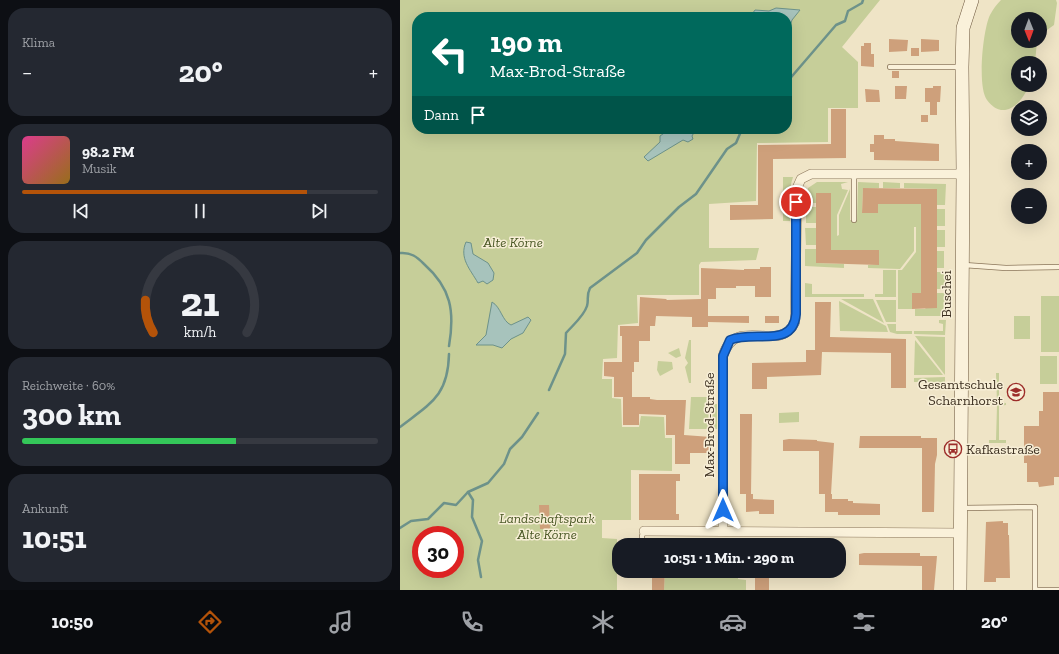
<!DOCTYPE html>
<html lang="de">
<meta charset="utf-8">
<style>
body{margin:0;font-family:"Zilla Slab",serif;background:#242831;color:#f1f3f6;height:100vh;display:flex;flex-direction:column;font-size:15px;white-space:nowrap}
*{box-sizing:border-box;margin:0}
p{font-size:13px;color:#9ea1a6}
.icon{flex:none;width:22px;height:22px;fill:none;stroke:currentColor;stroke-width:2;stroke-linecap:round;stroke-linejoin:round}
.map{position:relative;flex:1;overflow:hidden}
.details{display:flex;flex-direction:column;gap:8px;padding:8px;background:#0d0f14;width:400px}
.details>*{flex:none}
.guide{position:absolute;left:12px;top:12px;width:380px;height:122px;border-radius:16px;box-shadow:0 4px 16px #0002;background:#00695c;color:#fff;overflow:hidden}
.needle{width:26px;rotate:179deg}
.buttons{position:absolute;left:611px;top:12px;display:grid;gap:8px}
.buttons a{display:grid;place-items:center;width:36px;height:36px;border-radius:50%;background:#171b24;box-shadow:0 4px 16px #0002;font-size:20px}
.speed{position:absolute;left:12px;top:526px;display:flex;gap:8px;font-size:20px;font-weight:700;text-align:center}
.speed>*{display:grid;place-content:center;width:52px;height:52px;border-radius:50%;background:#171b24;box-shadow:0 4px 16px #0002;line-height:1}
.speed .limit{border:6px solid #d22;background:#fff;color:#111}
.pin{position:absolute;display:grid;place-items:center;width:34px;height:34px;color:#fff;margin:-17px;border:2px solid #fff;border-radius:50%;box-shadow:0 1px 4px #0007}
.me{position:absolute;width:44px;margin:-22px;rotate:0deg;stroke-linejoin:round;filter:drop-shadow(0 0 3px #0008)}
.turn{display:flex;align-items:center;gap:14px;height:84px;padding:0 12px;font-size:18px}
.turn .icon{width:52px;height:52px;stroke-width:2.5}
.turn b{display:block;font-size:28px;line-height:34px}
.then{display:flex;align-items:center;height:38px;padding:0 12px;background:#0003;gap:8px;font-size:15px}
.big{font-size:30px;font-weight:700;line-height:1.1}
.details .tile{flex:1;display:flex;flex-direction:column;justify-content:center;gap:6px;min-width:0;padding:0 14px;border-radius:16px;background:#242831}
.details .dial{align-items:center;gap:0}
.dial svg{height:104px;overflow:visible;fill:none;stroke:#363941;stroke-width:7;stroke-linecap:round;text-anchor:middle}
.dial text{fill:#f1f3f6;stroke:none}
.song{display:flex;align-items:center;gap:12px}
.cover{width:48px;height:48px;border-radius:6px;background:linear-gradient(135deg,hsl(330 70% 55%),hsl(40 70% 35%))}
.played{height:4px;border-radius:2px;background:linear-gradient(90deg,#b45309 80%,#363941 80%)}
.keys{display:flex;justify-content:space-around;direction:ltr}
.heat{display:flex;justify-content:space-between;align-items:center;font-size:22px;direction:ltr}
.charge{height:6px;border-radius:3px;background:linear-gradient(90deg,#34c759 60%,#363941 0)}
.trip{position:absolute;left:212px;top:538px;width:234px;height:40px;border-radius:16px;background:#171b24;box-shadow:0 4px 16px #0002;font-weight:700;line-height:40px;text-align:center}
.menu{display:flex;height:64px;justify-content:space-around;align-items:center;background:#090b0e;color:#9ea1a6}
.menu .icon{width:28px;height:28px}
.menu .selected{color:#b45309}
.menu b{font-size:18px;color:#f1f3f6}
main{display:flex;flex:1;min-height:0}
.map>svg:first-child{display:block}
</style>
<main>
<section class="details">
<div class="tile"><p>Klima</p>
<div class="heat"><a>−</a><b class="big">20°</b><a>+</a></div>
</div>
<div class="tile">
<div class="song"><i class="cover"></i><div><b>98.2 FM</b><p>Musik</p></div></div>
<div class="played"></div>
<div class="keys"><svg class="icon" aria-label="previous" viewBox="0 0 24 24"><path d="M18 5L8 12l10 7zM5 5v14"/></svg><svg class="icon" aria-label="pause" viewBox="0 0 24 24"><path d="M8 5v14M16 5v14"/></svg><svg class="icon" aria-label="next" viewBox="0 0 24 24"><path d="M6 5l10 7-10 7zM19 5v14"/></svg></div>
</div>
<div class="tile dial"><svg viewBox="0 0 100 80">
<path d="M14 69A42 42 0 1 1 86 69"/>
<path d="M14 69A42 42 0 0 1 8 44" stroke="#b45309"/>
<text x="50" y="56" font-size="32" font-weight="700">21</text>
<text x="50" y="72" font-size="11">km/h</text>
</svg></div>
<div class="tile"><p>Reichweite · 60%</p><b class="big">300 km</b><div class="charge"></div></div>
<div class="tile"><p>Ankunft</p><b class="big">10:51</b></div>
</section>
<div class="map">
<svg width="659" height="590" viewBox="0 0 659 590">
<rect width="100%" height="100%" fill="#efe4c6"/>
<g fill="#c6ce99" fill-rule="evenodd">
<path d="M0 0H480L442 47 458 62V108H428V142L357 143 356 201 309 204V248H359L356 260 301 262 299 265V295H237L238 323 218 325 217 358 203 359 202 379H212V398L221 399 222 427H239L241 416 264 417 265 438H272V471L231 470V520H202V538L217 539V590H0ZM17 17H387V129H17ZM21 535H55V569H21Z"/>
<path d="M601 0H656L657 3 654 25 640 35V19H618V41H637L635 63H618V85H629C622 104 603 122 587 100 577 87 583 29 590 15 593 9 597 4 601 0Z"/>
<polygon points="383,177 393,177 391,184 390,200 383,200"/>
<polygon points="448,182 441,184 442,189 448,190 437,215 437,236 439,235 439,215 450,189 450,220 457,220 458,182 479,183 479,188 463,188 462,213 477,213 478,204 521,204 521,293 512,293 512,309 498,309 498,270 502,270 516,252 516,227 514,227 514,251 500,269 468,268 468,265 479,264 479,250 431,250 431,193 416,193 416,203 405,203 408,188 417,182"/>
<polygon points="483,182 500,183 500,188 483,188"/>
<polygon points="504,183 546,184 545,205 537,205 537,189 504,188"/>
<rect x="383" y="204" width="7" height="17"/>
<rect x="406" y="207" width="10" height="16"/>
<rect x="537" y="209" width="8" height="17"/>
<polygon points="405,228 416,228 416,245 406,245"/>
<rect x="537" y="230" width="8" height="17"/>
<polygon points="405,249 416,249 416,263 444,264 444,268 405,266"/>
<rect x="537" y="251" width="7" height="17"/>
<polygon points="483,270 496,270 496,297 475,297 475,294 483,294"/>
<rect x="537" y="272" width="8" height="17"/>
<polygon points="405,283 412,284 412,294 464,294 464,297 405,297"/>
<polygon points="537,293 545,293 545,316 515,316 515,309 525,309"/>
<rect x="641" y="296" width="18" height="56"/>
<polygon points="441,299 473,299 484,323"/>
<polygon points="476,300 496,300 496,322 486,322"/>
<polygon points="439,301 486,326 488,332 440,331"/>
<rect x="614" y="316" width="16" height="23"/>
<polygon points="539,320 546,320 545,335 514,334 514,331 543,331 543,324 539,323"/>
<polygon points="487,324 496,324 496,331 512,331 512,334 497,334 490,332"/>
<polygon points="515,336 545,337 545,375"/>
<polygon points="289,340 291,340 291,383 289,383 285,367 288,363 285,358"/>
<polygon points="515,340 543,375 514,375"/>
<polygon points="279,348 281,356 276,358 268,353"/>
<rect x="640" y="356" width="17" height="28"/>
<polygon points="258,361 272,362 273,369 260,376 257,370"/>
<polygon points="596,373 599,373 599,402 606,403 606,405 599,406 599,440 606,440 606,443 589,443 589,440 596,440 597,406 589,406 589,402 597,402"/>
<polygon points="545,377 545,390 539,390 539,382 514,382 514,378"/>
<polygon points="291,397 309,397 309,404 317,404 317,429 289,429"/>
<polygon points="399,412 399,422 379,423 379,413"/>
<polygon points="265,571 338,572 338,579 346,580 346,590 264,590"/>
</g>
<g fill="#a7c3bc" stroke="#6d928a">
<polygon points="376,8 400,10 392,20 389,30 387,31 387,17 350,17 355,10 369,11"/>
<polygon points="270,129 296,129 292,136 293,139 288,142 283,140 248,161 244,157 260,142 260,136"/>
<path d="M66 242 71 243 73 254 88 263 94 273 93 280 87 284 83 281 78 283C70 269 59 258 66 242Z"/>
<path d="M92 302C101 307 102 321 111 325L128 317 131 320 123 333 111 339 102 348 93 345H76L86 335Z"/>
</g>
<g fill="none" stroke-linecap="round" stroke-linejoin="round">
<g stroke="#6d928a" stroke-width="2.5">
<polyline points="387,82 436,25 445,21 448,11 462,3 463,0"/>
<path d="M0 253C11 252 17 257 24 264 51 288 55 311 49 346"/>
<path d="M149 390 165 354 166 333C173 325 184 316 187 306 189 300 186 296 190 288L237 253 246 240 279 207 296 194 327 149 336 143 342 129"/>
<path d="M0 427C31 403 48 396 49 354"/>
<polyline points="68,492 73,500 72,517 82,541 78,560 81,577"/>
<polyline points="0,528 11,521 28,519 44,503 56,505 68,492 88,483 104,464 110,449 122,437 138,413"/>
</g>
</g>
<g fill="#cea07b">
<polygon points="489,39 508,40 507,51 489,52"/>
<polygon points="521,39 539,40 539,51 521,52"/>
<polygon points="464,43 471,43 471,54 474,54 474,67 461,66 461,46 464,46"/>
<rect x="511" y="48" width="8" height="8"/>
<rect x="492" y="71" width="7" height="7"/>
<polygon points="495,86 507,86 506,99 495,99"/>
<polygon points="533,86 541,86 540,102 537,102 537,115 530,115 530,102 525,102 525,88 533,88"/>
<polygon points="465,89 479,90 480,102 466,102"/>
<polygon points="431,109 446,109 446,158 373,159 373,219 330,220 330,205 358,205 358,145 431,144"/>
<rect x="521" y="115" width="7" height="7"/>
<polygon points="474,135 484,135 484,139 495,139 495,141 539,144 539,161 474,160 474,152 470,152 470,144 474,144"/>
<polygon points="463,188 537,189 537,308 512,309 512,293 521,293 521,204 478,204 478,213 462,213"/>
<polygon points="416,193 431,193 431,250 479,250 479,265 416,263"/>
<polygon points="360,267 371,267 371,297 355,297 355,286 336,286 336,288 316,288 316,299 308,299 308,316 349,316 349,323 308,322 308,327 292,327 292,317 256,316 255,326 250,326 250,341 239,341 239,362 234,362 234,372 232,372 232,397 250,397 250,399 257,400 286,400 284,435 311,437 310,453 290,453 290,464 275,464 275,435 266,435 266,415 239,414 239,425 223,425 223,397 214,397 214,377 204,376 204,362 222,362 222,336 220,336 220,326 239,326 240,297 266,299 267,300 301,299 301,268 344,270 344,269 360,269"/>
<polygon points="415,302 431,302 430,337 506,339 506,388 491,388 491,353 422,352 421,375 367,377 367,389 352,389 352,363 406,362 406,350 415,350"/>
<rect x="365" y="316" width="14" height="7"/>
<polygon points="643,392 659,392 659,477 654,477 654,485 639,487 638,482 627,482 627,463 624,463 624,426 639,426 639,411 643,411"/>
<polygon points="340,414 352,414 352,419 351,494 353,494 353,499 374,500 374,514 359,514 359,511 346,512 346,494 340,494"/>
<polygon points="460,436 521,436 521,438 537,438 537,455 535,464 534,512 522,512 522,448 459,448"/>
<polygon points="389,439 417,440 417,441 434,443 431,494 429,494 432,494 432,499 448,499 448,501 453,501 453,503 480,504 480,515 438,515 438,512 425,512 425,494 419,494 419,451 383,451 383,440"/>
<polygon points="239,474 280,474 280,481 276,481 276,514 279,514 279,520 239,520"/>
<polygon points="139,505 149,505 150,529 140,529"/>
<polygon points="603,521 603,523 608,523 608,535 609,535 610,578 596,578 596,582 584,582 586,522"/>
<polygon points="464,553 520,553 520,556 537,556 534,590 522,590 522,566 459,565 459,554"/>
<polygon points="252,571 265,571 264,590 252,590"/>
<rect x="355" y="571" width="14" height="19"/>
</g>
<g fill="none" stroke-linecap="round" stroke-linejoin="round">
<defs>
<g id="lane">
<polyline points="490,67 560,67"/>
<polyline points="454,220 454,174"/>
<polyline points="564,265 606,268 659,267"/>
<polyline points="562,508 635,507 635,590 659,590"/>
<polyline points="242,545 242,536 244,531"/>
</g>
<g id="street">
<polyline points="244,531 561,533"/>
<path d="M323 531V356C335 314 380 355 395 322L397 188 401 179 411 174H563"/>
</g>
<polyline id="secondary" points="560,590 563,174 562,67 563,28 572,0"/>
</defs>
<use href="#lane" stroke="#8b765b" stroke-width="6"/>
<use href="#street" stroke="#8b765b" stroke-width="10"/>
<use href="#secondary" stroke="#6d573e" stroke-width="14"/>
<use href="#lane" stroke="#faf1da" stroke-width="4.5"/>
<use href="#street" stroke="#faf1da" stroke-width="9"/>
<use href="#secondary" stroke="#faf1da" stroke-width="13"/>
</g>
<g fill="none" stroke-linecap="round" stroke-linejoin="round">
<defs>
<path id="route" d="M323 510V356L330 340C354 330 393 349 396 314V202"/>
</defs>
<use href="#route" stroke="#114b97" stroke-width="10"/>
<use href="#route" stroke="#1a73e8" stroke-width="7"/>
</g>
<defs>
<symbol id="school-ring" viewBox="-11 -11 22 22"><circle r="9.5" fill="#f7eed6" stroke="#9c2c29" stroke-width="1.5"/><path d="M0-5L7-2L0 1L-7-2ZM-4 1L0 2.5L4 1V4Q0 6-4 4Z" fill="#9c2c29"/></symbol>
<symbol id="bus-ring" viewBox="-11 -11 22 22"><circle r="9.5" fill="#f7eed6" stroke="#9c2c29" stroke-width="1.5"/><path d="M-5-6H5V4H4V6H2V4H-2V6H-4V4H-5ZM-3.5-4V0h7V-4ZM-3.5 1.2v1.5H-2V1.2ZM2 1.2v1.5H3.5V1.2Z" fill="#9c2c29"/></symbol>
</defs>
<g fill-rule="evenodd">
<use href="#school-ring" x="606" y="382" width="20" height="20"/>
<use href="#bus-ring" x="543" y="439" width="20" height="20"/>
</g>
<g text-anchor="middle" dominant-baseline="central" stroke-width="3" stroke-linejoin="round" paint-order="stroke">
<g font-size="14" font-style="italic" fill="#4a5825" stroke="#f7eed6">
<text x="113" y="242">Alte Körne</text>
<text x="147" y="518">Landschaftspark<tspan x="147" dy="16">Alte Körne</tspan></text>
</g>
<g font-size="14" fill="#3b2e1f" stroke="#f7eed6">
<text transform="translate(546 294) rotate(-90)">Buschei</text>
<text transform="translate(309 425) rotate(-90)">Max-Brod-Straße</text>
</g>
<g font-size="14" fill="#3b2e1f" stroke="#f7eed6" text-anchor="end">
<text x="603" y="384">Gesamtschule<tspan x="603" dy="16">Scharnhorst</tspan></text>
<text x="566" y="449" text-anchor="start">Kafkastraße</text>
</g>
</g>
</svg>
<div class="buttons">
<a><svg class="needle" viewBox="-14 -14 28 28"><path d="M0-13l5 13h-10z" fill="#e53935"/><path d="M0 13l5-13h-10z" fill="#9ea1a6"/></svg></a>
<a><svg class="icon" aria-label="sound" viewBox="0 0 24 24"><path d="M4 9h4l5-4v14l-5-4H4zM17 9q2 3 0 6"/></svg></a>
<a><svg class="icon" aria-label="layers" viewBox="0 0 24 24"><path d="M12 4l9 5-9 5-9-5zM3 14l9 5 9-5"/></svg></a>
<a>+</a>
<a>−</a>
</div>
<div class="speed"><div class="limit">30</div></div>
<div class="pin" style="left:396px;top:202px;background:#d93025"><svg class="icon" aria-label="arrive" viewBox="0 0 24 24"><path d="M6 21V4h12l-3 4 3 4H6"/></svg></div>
<svg class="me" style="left:323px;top:510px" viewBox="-20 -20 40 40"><path d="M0-17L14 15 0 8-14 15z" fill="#1a73e8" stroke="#fff" stroke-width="4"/></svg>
<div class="trip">10:51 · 1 Min. · 290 m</div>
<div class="guide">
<div class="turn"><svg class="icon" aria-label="left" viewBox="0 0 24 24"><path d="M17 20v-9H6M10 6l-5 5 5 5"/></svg><div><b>190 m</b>Max-Brod-Straße</div></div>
<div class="then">Dann<svg class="icon" aria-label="arrive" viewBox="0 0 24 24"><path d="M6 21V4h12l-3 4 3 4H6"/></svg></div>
</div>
</div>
</main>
<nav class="menu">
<b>10:50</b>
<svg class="icon selected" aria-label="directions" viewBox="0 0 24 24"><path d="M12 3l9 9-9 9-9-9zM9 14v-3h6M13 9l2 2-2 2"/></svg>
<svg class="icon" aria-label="music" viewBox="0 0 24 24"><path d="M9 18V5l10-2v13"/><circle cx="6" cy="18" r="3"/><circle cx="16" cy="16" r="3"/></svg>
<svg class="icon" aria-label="phone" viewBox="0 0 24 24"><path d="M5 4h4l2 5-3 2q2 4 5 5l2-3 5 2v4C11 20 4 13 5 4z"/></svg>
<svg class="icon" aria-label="climate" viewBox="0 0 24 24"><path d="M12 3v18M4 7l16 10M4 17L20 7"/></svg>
<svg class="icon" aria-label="car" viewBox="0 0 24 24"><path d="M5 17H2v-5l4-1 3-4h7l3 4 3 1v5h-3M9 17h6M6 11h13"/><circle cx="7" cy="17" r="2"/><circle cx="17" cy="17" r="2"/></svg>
<svg class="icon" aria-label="filters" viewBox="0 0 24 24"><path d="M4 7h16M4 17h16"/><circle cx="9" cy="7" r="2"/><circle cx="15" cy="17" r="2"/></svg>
<b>20°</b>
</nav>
